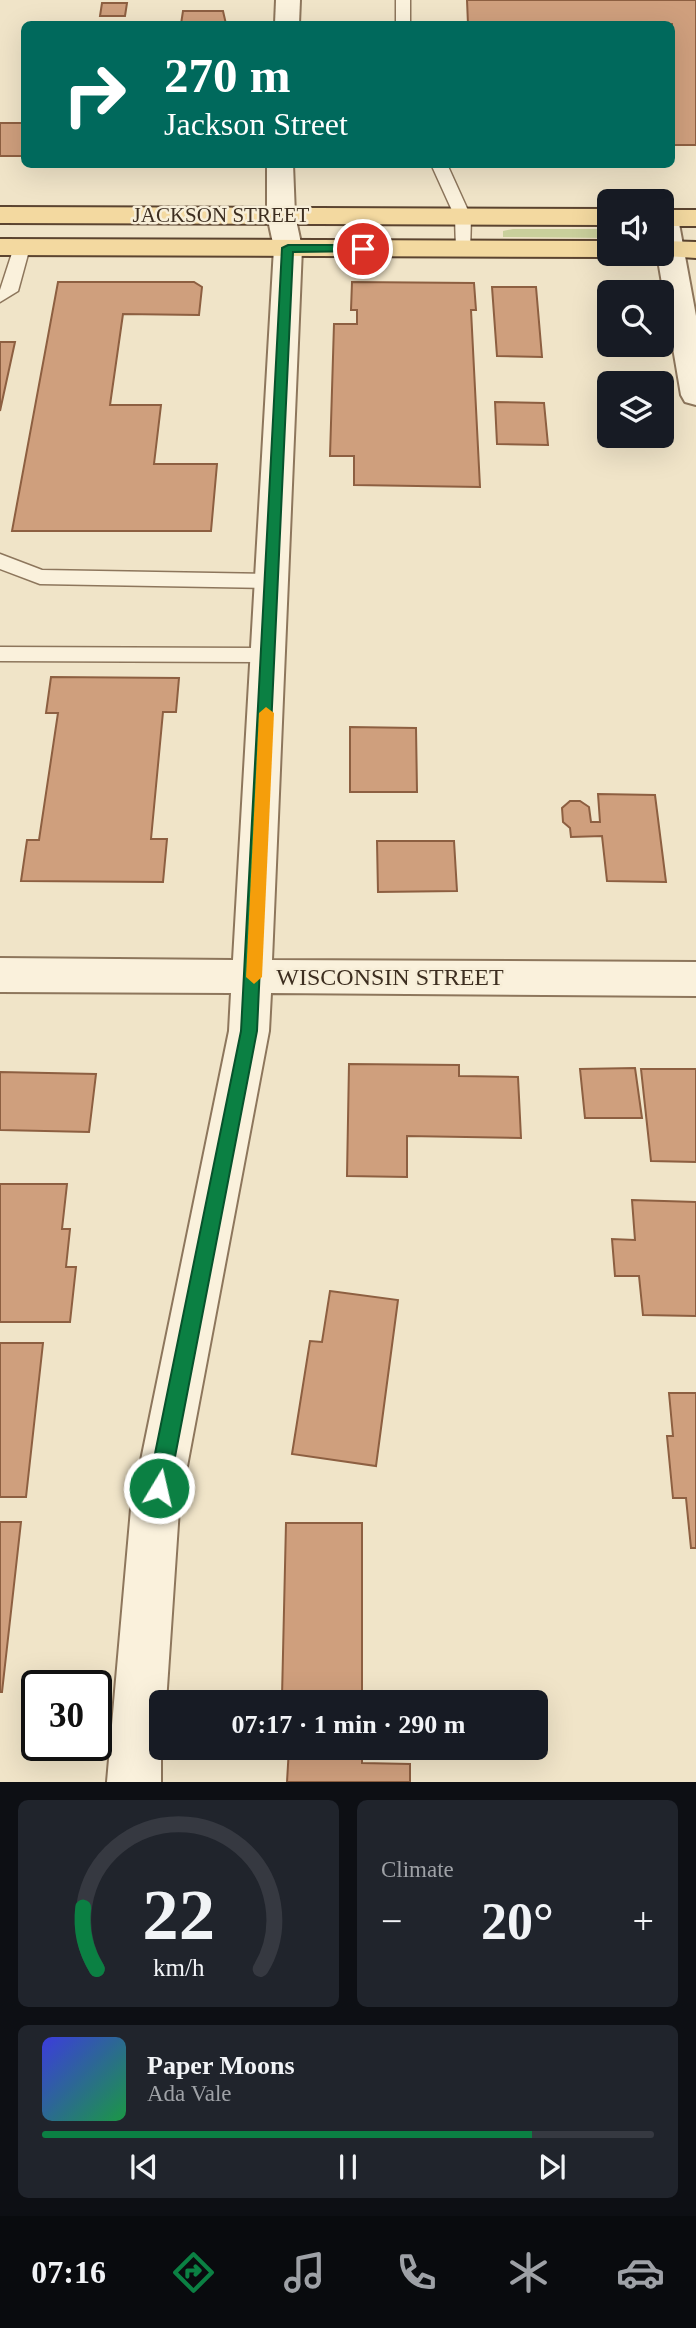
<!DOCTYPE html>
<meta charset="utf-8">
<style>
body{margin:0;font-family:Georgia,serif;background:#20242c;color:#f1f3f6;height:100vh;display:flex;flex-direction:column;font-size:26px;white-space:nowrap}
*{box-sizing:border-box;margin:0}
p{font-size:23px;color:#9ea1a6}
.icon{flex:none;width:38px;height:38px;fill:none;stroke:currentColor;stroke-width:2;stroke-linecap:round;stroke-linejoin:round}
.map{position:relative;height:1782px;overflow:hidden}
.details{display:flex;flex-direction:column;gap:18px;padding:18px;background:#0d0f14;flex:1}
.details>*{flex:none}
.hud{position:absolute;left:21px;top:21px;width:654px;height:147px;border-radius:10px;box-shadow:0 7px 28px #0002;background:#00695c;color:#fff;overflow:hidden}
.tools{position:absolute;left:597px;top:189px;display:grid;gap:14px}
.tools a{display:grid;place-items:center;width:77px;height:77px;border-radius:10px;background:#171b24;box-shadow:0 7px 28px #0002;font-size:35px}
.speed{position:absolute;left:21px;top:1670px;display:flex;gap:14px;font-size:35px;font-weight:700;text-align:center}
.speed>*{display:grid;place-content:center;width:91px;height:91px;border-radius:50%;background:#171b24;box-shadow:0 7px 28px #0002;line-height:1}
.speed .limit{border:4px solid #111;border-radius:10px;background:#fff;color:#111}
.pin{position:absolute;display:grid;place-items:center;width:60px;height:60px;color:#fff;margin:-30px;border:4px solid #fff;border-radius:50%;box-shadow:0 2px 7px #0007}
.me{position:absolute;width:77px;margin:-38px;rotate:9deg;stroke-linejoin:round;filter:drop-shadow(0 0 5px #0008)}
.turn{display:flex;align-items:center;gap:24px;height:147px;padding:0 28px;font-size:32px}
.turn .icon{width:91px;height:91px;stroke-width:2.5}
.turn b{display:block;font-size:49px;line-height:60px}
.big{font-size:52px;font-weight:700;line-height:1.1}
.details .card{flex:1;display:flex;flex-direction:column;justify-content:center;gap:10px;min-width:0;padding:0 24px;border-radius:10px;background:#20242c}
.details .dial{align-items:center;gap:0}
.dial svg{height:182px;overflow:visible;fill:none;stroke:#363941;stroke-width:7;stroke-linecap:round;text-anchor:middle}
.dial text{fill:#f1f3f6;stroke:none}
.song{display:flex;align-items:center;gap:21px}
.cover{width:84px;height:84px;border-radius:10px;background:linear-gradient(135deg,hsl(240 70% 55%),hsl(140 70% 35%))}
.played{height:7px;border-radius:4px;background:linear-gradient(90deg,#0b8043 80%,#363941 80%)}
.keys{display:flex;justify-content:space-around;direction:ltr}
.heat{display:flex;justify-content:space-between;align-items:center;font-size:38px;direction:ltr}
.details .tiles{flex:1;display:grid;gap:18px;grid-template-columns:1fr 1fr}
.card:last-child{grid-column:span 2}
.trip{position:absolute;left:149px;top:1690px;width:399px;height:70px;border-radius:10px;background:#171b24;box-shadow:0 7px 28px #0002;font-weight:700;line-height:70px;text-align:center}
.tab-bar{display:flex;height:112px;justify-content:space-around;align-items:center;background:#090b0e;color:#9ea1a6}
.tab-bar .icon{width:49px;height:49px}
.tab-bar .active{color:#0b8043}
.tab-bar b{font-size:32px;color:#f1f3f6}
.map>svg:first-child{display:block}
</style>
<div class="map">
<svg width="696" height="1782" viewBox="0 0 696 1782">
<rect width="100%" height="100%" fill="#f0e4c8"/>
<polygon fill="#c9cf9b" points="513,229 609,229 609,238 503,237 503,231"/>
<g fill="#cf9f7d" stroke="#8d5f41" stroke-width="2">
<polygon points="467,0 696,0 696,145 672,145 672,24 468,24"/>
<polygon points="102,3 127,3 125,16 100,16"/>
<polygon points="183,11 223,11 226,24 181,24"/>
<rect x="0" y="123" width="24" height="33"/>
<polygon points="58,282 194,282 202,287 199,315 123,314 110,405 161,405 154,464 217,464 211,531 12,531"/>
<polygon points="352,282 474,283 476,310 471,310 480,487 354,485 354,456 330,456 334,324 357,324 357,310 351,310"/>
<polygon points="492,287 536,287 542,357 497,356"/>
<polygon points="0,342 15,342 0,411"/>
<polygon points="495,402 544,403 548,445 497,444"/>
<polygon points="51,677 179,678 176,712 163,712 151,839 167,839 163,882 21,881 27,840 39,840 58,713 46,713"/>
<polygon points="350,727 416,728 417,792 350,792"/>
<polygon points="598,794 655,795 666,882 607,881 602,836 571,837 570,828 563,822 562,808 570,801 580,801 589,807 591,822 600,822"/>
<polygon points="377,841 454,841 457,891 378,892"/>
<polygon points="349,1064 459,1065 459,1076 518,1077 521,1138 407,1136 407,1177 347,1176"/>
<polygon points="635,1068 642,1118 585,1118 580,1069"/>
<polygon points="641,1069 696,1069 696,1162 651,1161"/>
<polygon points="0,1072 96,1074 89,1132 0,1130"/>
<polygon points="0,1184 67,1184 62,1229 70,1229 66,1267 76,1267 70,1322 0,1322"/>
<polygon points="632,1200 696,1202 696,1316 643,1315 639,1276 615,1276 612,1239 635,1240"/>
<polygon points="330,1291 398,1300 376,1466 292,1454 310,1341 322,1342"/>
<polygon points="0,1343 43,1343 26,1497 0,1497"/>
<polygon points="669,1393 696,1393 696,1548 691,1548 686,1498 673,1498 667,1436 673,1436"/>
<polygon points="0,1522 21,1522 2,1692 0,1692"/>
<polygon points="286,1523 362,1523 362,1698 282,1697"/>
<polygon points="289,1748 362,1748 362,1763 410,1764 410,1782 287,1782"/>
</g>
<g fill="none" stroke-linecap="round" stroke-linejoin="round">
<defs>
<g id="service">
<rect x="396" y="0" width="14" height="24"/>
<polygon points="431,164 447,164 471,217 470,252 464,254 456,249 455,217"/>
<polygon points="22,242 30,247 18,291 0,302 0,290 14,247"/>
<polygon points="0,554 42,570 272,574 282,581 272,588 40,584 0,569"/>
<polygon points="0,647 269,648 276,650 279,655 276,660 269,662 0,661"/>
</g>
<g id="minor">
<polygon points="276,0 300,0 299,24 275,24"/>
<polygon points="267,164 293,164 295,215 302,248 272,960 696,962 696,996 271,993 269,1031 179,1509 166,1703 161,1703 161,1782 107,1782 131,1509 229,1031 231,993 0,992 0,958 233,960 274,248 267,215"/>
<polygon points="662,210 674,212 678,218 696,316 696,405 685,402 681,395 657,254 662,254"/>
</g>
<g id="primary">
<polygon points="0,207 609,209 609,225 0,223"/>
<rect x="662" y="210" width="34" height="16"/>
<polygon points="0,239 609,241 609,254 620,254 609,257 0,255"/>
<polygon points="662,241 696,242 696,258 652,255 662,254"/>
</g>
</defs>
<use href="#service" stroke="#8d765c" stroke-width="3"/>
<use href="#minor" stroke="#8d765c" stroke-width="4"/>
<use href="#primary" stroke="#5b4430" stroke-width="4"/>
<use href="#service" fill="#faf1dc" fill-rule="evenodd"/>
<use href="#minor" fill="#faf1dc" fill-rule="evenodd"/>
<use href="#primary" fill="#f3d9a0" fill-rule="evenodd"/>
</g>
<polygon fill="#0b8043" stroke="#07532c" stroke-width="2" points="363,245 367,246 367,251 293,252 257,1031 169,1488 166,1495 159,1498 151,1495 148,1488 241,1031 282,248 288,245"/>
<polygon fill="#f59e0b" points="266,707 274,713 262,977 254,984 246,977 259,713"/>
<g text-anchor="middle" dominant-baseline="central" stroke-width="5" stroke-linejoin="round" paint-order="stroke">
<g font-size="21" fill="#3d2e20" stroke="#f7eed8">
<text x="221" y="215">JACKSON STREET</text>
</g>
<g font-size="24" fill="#3d2e20" stroke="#f7eed8">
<text x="390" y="977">WISCONSIN STREET</text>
</g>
</g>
</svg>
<div class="tools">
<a><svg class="icon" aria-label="sound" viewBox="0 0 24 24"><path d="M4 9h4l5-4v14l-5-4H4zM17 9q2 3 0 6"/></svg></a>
<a><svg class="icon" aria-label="search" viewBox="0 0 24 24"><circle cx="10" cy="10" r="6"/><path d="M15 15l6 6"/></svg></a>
<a><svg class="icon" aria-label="layers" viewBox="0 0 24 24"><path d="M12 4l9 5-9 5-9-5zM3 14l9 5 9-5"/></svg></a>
</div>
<div class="speed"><div class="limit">30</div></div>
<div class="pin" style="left:363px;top:249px;background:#d93025"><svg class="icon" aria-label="arrive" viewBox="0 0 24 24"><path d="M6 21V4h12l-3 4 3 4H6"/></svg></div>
<svg class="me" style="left:159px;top:1488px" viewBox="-20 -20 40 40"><circle r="17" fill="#0b8043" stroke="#fff" stroke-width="3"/><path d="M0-11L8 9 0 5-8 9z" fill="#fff"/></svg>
<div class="trip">07:17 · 1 min · 290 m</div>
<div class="hud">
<div class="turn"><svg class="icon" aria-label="right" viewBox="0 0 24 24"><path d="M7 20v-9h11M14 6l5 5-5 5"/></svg><div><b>270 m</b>Jackson Street</div></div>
</div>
</div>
<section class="details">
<div class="tiles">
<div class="card dial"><svg viewBox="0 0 100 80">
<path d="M14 69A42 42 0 1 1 86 69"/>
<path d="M14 69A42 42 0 0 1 8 42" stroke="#0b8043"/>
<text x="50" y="56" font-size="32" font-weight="700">22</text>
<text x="50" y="72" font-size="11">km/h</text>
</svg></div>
<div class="card"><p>Climate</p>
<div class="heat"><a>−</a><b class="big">20°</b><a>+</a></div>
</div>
<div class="card">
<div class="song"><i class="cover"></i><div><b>Paper Moons</b><p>Ada Vale</p></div></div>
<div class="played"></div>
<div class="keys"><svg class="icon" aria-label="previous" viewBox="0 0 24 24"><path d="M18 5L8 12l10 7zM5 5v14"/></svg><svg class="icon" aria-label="pause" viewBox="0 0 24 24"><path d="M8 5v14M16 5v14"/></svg><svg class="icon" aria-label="next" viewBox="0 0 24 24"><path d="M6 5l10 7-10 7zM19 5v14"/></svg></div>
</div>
</div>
</section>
<nav class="tab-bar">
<b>07:16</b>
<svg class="icon active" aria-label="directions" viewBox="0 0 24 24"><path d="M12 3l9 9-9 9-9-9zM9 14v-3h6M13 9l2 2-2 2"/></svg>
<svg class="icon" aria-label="music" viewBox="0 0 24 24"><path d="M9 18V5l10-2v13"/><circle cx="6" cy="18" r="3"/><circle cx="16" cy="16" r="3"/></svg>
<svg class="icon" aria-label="phone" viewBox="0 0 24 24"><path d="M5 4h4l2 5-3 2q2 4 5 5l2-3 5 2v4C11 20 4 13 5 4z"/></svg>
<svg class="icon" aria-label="climate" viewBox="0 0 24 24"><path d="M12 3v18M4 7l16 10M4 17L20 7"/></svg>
<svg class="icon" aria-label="car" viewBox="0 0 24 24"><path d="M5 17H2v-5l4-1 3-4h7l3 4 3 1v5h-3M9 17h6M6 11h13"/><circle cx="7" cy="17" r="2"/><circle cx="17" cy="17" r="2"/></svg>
</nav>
